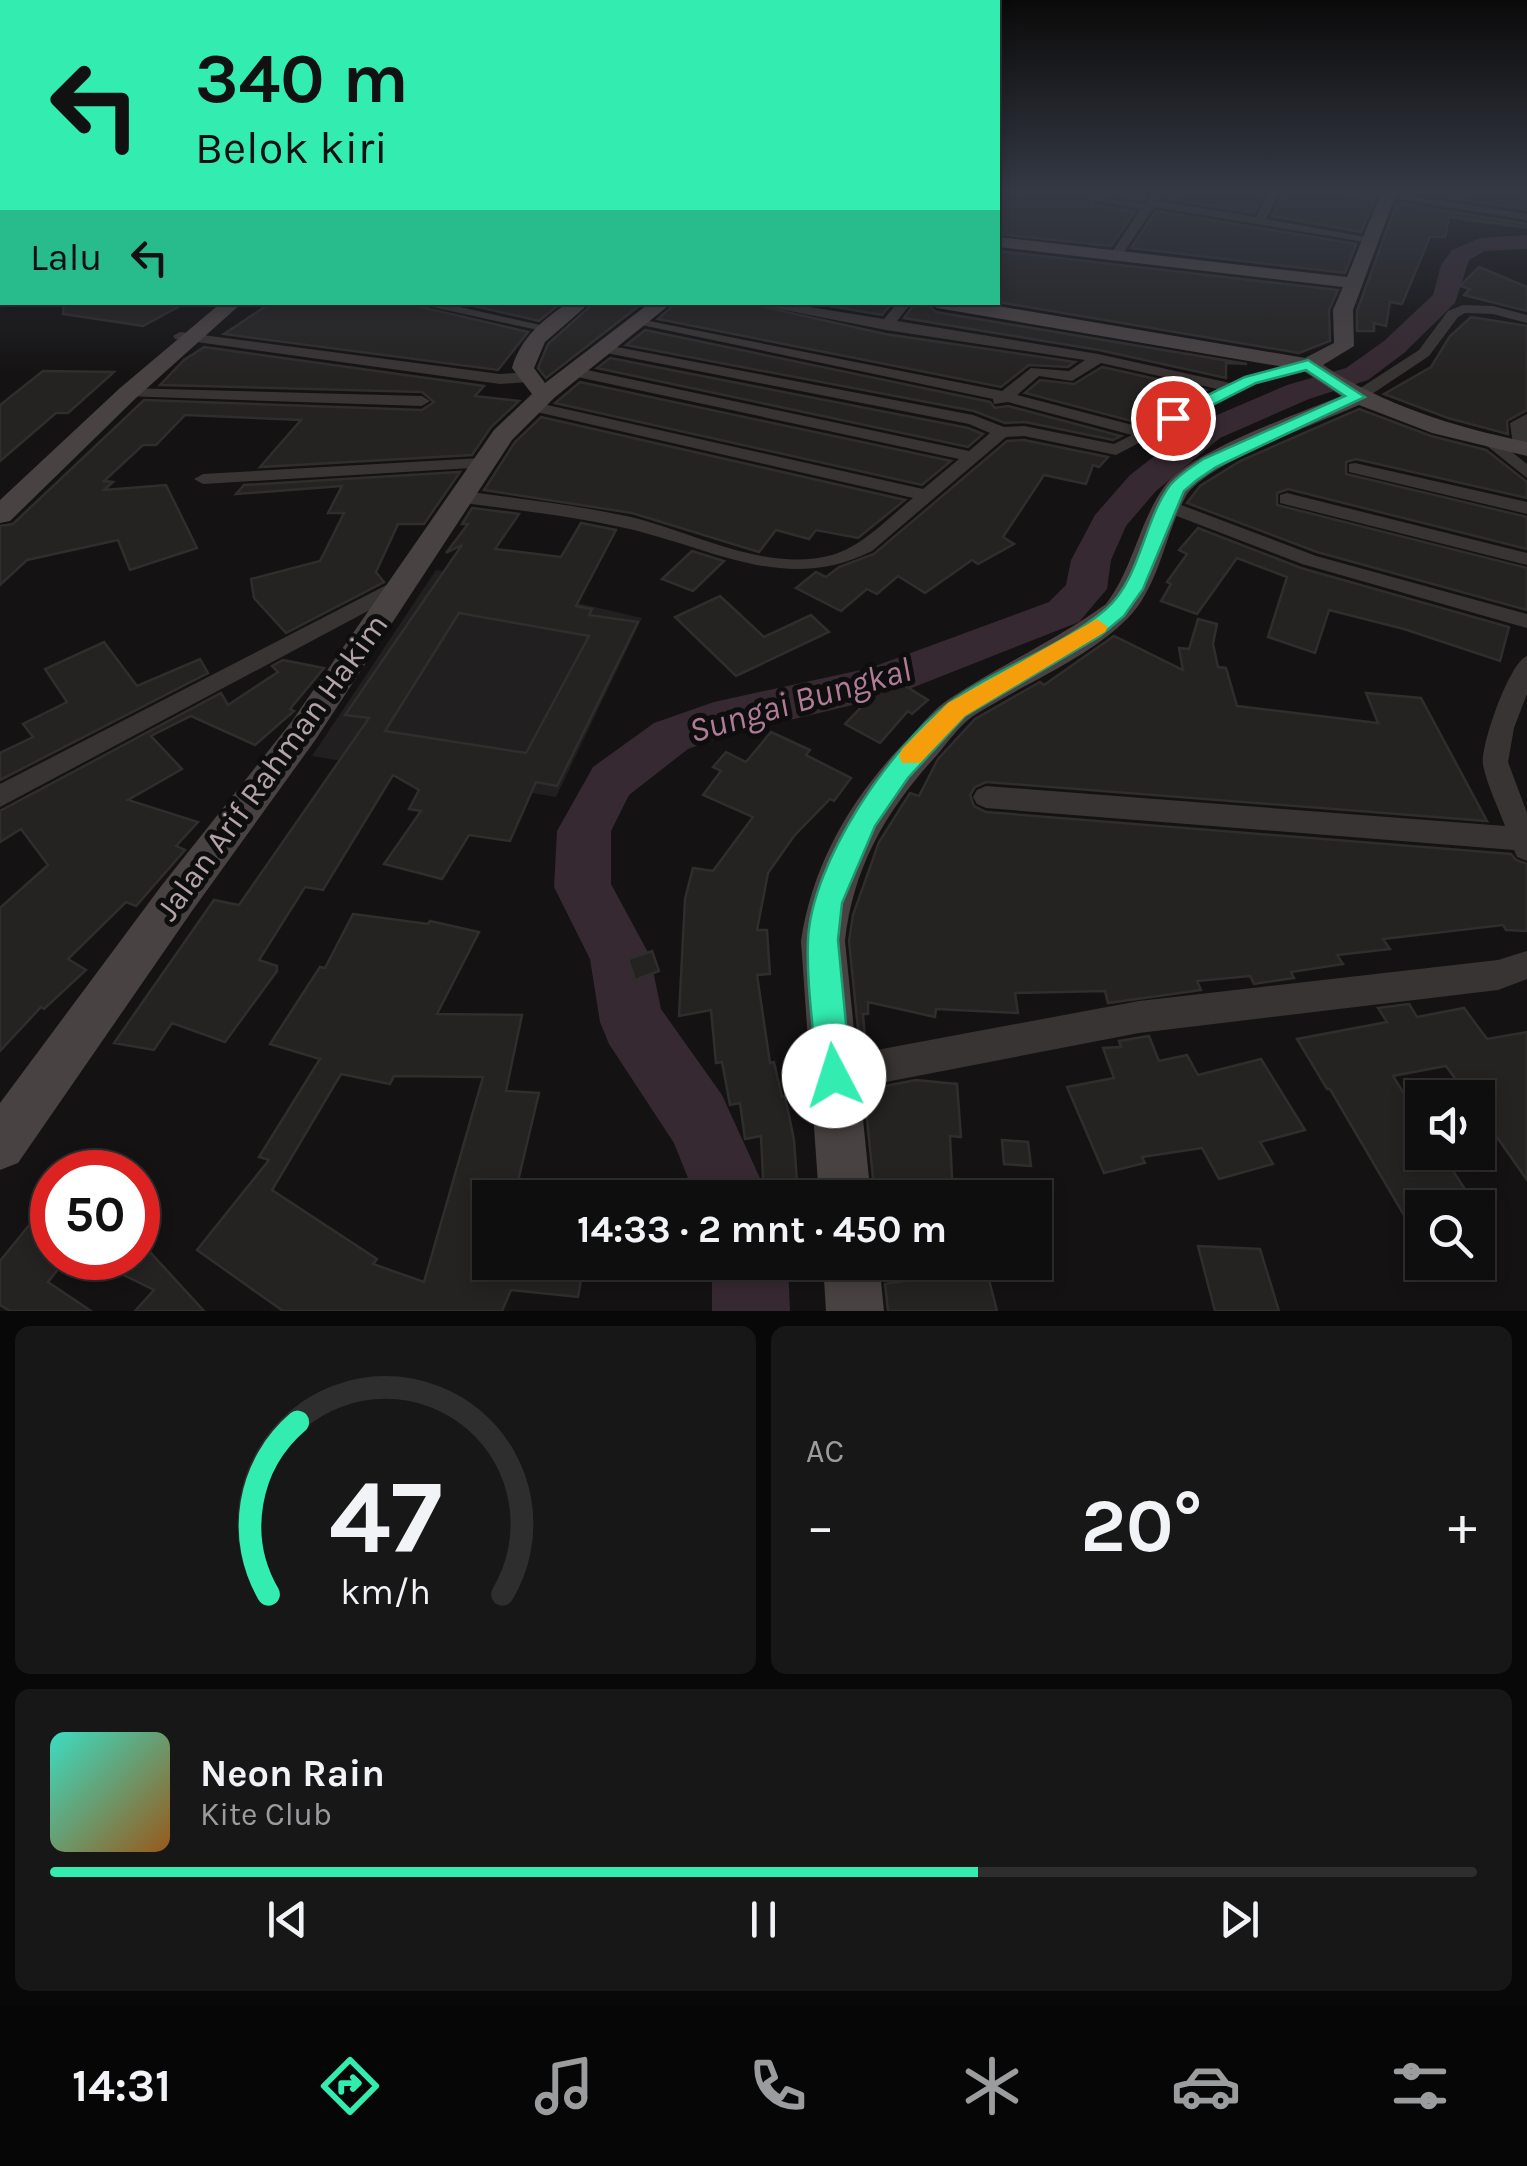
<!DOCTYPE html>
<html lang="id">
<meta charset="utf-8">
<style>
body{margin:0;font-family:Karla,sans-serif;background:#181717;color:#f1f3f6;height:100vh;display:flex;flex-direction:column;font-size:38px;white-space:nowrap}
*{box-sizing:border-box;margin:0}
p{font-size:32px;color:#9b9c9e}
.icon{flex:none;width:55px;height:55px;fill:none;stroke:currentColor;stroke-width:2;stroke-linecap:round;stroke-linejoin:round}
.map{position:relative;height:1311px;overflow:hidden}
.sheet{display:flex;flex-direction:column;gap:15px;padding:15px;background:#080808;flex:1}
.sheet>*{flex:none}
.guide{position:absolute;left:0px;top:0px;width:1000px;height:305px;box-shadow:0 5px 15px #0003,0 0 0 2px #2f2e2e;background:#33ecaf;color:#111;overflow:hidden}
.controls{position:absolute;left:1405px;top:1080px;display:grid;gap:20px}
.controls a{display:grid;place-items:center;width:90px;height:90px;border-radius:0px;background:#0f0e0e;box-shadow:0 5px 15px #0003,0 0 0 2px #2f2e2e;font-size:50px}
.speed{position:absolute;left:30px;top:1150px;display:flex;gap:20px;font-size:50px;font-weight:700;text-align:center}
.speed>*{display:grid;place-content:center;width:130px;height:130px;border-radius:50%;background:#0f0e0e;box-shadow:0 5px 15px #0003,0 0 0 2px #2f2e2e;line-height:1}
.speed .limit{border:15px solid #d22;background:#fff;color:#111}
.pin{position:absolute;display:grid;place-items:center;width:85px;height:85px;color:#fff;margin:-42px;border:5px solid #fff;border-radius:50%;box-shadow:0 2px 10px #0007}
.me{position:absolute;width:110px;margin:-55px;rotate:355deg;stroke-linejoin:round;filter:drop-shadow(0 0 8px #0008)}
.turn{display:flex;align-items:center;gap:35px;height:210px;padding:0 30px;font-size:45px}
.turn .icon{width:130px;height:130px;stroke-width:2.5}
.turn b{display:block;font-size:70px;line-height:85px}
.then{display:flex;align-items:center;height:95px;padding:0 30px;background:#0003;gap:20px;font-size:38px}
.big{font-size:75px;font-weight:700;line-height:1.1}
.sheet .widget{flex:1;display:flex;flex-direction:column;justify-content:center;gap:15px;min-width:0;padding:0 35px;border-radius:15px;background:#181717}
.sheet .dial{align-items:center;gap:0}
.dial svg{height:260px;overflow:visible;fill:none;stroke:#2f2e2e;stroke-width:7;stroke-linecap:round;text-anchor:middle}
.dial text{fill:#f1f3f6;stroke:none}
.song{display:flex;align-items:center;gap:30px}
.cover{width:120px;height:120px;border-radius:15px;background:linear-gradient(135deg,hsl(170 70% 55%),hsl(30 70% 35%))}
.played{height:10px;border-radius:5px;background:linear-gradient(90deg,#33ecaf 65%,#2f2e2e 65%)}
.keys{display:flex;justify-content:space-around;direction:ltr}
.heat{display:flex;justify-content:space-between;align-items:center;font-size:55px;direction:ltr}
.sheet .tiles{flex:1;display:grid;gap:15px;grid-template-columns:1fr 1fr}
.widget:last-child{grid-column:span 2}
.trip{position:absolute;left:472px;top:1180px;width:580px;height:100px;border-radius:0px;background:#0f0e0e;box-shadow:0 5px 15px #0003,0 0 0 2px #2f2e2e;font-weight:700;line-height:100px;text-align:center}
.tabs{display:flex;height:160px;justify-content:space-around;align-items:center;background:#060606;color:#9b9c9e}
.tabs .icon{width:70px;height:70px}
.tabs .current{color:#33ecaf}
.tabs b{font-size:45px;color:#f1f3f6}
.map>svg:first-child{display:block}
</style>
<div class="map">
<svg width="1527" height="1311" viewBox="0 0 1527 1311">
<rect width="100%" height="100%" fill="#141212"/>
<polygon fill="#211f1f" points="436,570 488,576 544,595 642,618 556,797 312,756"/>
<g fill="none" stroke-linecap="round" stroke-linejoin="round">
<g fill="#372931" fill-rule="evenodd">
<polygon points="1527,235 1527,249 1485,251 1469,260 1455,303 1404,353 1368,380 1309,399 1220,438 1156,491 1126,526 1111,560 1107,589 1079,622 894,695 723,736 688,749 629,795 611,831 611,884 650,956 661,1009 722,1095 769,1198 696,1198 674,1143 609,1044 600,1022 590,959 554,887 557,831 593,767 654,723 714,702 870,668 1049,602 1066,585 1071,560 1095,515 1130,475 1196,424 1287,385 1346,368 1384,341 1433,295 1441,265 1452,250 1480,238"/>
<polygon points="712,1262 788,1262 790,1311 712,1311"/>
</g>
</g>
<g fill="#252322" stroke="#302d2d" stroke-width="2.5" fill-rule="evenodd">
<polygon points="998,191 1149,191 1143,200 1092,194 1093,205 1135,212 1111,246 998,234"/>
<polygon points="1165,191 1266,191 1254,213 1164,198"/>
<polygon points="1284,191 1342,191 1375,199 1361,232 1272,216"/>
<polygon points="1405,191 1527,191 1527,210"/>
<polygon points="1397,203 1527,224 1527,228 1449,217 1445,237 1430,237 1402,304 1390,302 1386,326 1374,323 1374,331 1357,331 1357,311"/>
<polygon points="1156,211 1356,244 1345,273 1131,248"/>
<polygon points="998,251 1338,290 1329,310 1330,341 1299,353 998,302"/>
<polygon points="1479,267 1527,287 1527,311 1464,295 1470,289 1460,286"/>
<polygon points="64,302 146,302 178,307 143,326 63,314"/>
<polygon points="272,302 400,302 528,332 498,370 224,334"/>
<polygon points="457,302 562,302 539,321"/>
<polygon points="595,302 644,302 546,378 538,368 548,344"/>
<polygon points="677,302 742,302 885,334 1075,362 1068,367 1029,365 1001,387 658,319"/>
<polygon points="806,302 893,302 882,315"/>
<polygon points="916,302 924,302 936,312 1247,364 1226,363 1226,378 1099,350 904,318"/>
<polygon points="1471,317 1527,326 1527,410 1507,421 1508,434 1448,418 1384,394 1431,367 1450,336"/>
<polygon points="645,330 990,402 995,408 1008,406 1121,436 1113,440 1025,422 1005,423 974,411 626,345"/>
<polygon points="204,347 484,386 475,396 519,401 491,427 472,455 260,467 301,420 185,415 156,445 143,445 104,481 113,482 104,490 166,485 197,548 130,570 118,540 27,560 0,585 0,526 13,524 144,400 422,410 434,402 422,392 160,385 184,360"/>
<polygon points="610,358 968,428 983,434 968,447 597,368"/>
<polygon points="1102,367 1206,390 1143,424 1025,393 1040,380 1074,384"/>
<polygon points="43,371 114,372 68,413 56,413 0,461 0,405"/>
<polygon points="580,382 951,461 922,485 555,403"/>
<polygon points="1359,409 1431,436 1486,450 1527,482 1527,498 1356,459 1346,462 1346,474 1527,517 1527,549 1288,489 1277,493 1277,505 1527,568 1527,610 1317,552 1187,503 1200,486 1240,461"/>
<polygon points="541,417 905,500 858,538 816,530 809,539 776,530 759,552 632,513 484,490 515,442"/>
<polygon points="1024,440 1108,457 1099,467 1093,465 1086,484 1044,475 1003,537 1014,544 978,564 972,560 925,593 898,576 877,594 867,589 841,611 796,588 816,572 826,577 839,567 874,554 1007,441"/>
<polygon points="460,472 424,524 398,524 376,572 384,582 286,633 254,598 251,579 320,561 344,513 328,513 342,486 236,494 244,485"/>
<path d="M472 508 519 514 495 549 561 557 581 523 616 530 576 606 592 609 589 615 638 622 557 786 536 782 510 841 469 835 442 879 384 864 421 811 409 809 419 790 393 775 323 890 305 887 259 960 277 966V971L225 1042 172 1023 154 1050 114 1043 214 900 239 905 369 718 345 715 462 545 446 553 468 524H462ZM459 613 589 636 526 753 385 731Z"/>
<polygon points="1198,528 1301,568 1509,627 1500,661 1404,629 1329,610 1315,653 1268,637 1287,577 1237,558 1197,614 1161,601 1171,584 1167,582 1187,554 1179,550"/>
<polygon points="692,551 724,561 693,591 662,579"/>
<polygon points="720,596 764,637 811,615 829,632 736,676 675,617"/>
<polygon points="1198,619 1217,624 1213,644 1218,667 1226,668 1237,706 1378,723 1366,693 1421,698 1487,821 986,782 975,787 970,795 974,806 986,812 1511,854 1516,860 1527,864 1527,931 1506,930 1503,925 1383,939 1390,949 1337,955 1343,964 1291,972 1294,978 1254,984 1250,976 1197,981 1201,990 1108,1003 1105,991 1015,993 1018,1013 936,1009 935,1017 868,1002 868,1014 863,1014 866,1048 860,1049 849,941 853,915 879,842 910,793 919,796 938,759 975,719 1040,682 1044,685 1114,636 1183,670 1179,648 1189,649"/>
<polygon points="104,642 137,686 200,659 208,673 0,780 0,753 33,737 23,724 67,702 45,669"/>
<polygon points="283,660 324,668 290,709 294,711 255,745 191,716 151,736 182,769 128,800 198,822 176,846 185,850 136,906 126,902 68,959 86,970 44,1009 41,1007 0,1051 0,908 48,865 21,829 0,842 0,811 221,693 228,705 278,672 272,666"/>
<polygon points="896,680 928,700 912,714 908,711 880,743 845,724 872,696"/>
<polygon points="771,732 810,750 806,755 851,778 834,801 830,799 794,836 768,873 757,930 767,930 770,974 757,975 770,1063 774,1062 782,1097 785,1096 794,1140 798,1198 764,1198 761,1136 745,1139 740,1103 730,1105 722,1062 716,1063 711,1010 679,1016 685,899 693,868 713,871 753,817 703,795 721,771 713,767 726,752 746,762"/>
<path d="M353 914 428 924 430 921 479 932 437 1014 522 1015 506 1091 539 1093 514 1198H490V1262H584L578 1297 511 1290 502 1311H283L197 1250 269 1160 259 1157 320 1059 270 1044 320 967 325 968ZM341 1074 390 1084 394 1076 483 1077 424 1282 373 1264 377 1259 272 1190Z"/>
<polygon points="652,951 659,971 635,980 628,959"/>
<polygon points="1409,1004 1417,1017 1464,1008 1487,1039 1527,1032 1527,1180 1478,1110 1478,1098 1469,1098 1446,1066 1393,1076 1422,1123 1422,1152 1441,1152 1477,1208 1422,1208 1422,1246 1330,1089 1327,1089 1297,1039 1387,1022 1378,1008"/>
<polygon points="1149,1036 1159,1061 1187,1055 1198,1075 1261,1059 1305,1130 1260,1142 1273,1164 1219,1179 1202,1148 1142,1157 1145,1163 1104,1173 1067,1087 1114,1078 1103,1048 1121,1047 1119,1041"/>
<polygon points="916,1080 957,1084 961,1137 950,1136 953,1198 875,1198 864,1090"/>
<polygon points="1002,1140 1028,1142 1031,1166 1004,1164"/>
<polygon points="52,1197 52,1258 67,1258 48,1282 91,1311 10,1311 0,1305 0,1261"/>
<polygon points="138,1239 204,1311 135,1311 154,1290 89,1258 138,1258"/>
<polygon points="1198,1246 1260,1249 1279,1311 1215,1311"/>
<polygon points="986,1268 997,1311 888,1311 885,1284"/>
</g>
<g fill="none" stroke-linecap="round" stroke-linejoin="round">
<g fill="#393434" fill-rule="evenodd">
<polygon points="1159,191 1162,194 1158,201 1256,217 1270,191 1280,191 1266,219 1377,239 1371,243 1154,207 1120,258 1112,258 1110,255 1141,209 1094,201 1094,197 1145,204 1153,192"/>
<polygon points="1349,191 1378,191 1527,214 1527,220"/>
<polygon points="409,302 438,302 554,328 547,332"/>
<path d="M745 302H779L884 319 898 302H912L897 321 1098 354 1230 383 1308 361 1315 365 1237 391 1116 455 1024 436 1006 437 872 551C785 595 711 547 625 528 572 516 518 510 464 503L455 497 464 491C520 499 576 505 631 517 693 532 766 573 832 555 863 546 888 518 913 498L528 410V404L534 402 923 489 959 459 568 375V369L573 367 969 451 990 433 969 424 596 351V345L601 344 973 415 1004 427 1024 426 1114 444 1132 435 1008 402 994 404 993 399 627 322 634 318 1002 391 1031 368 1069 371 1085 360 886 330ZM1101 363 1217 389 1144 428 1017 395 1039 376 1072 381Z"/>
<polygon points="1463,305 1493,306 1527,315 1527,323 1493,314 1465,313 1458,317 1429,356 1363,400 1351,400 1351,394 1419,350 1448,311"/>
<polygon points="180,332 500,374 528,372 536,377 528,382 500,384 175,339 173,336"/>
<polygon points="128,388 422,396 430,401 422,406 122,396 120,393"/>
<polygon points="1527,414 1527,449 1514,451 1510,423"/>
<polygon points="1493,437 1527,464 1527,478 1487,446 1487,438"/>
<polygon points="482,458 488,459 488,467 203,484 194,479 203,474"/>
<polygon points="1355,463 1527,502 1527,514 1349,472 1349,464"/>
<polygon points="1287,493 1527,553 1527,565 1280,503 1280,495"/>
<polygon points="1168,500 1316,556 1527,614 1527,628 1302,564 1161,510 1159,506"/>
<polygon points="404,576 414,583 411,588 0,807 0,784"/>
<path d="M1527 656V694L1514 728 1508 762 1527 813V861L1517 857 1514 850 986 808 977 804 973 797 977 790 986 786 1505 826C1498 807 1487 785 1483 765 1480 746 1510 661 1527 656Z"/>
<polygon points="1527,951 1527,979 1498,990 1139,1033 834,1092 822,1087 817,1075 822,1063 834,1058 1139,1001 1498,960"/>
</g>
<g fill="#494243" fill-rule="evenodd">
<path d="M1382 191H1397L1353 310 1354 346 1323 365C1385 406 1455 427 1527 442V456L1432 433 1359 405C1321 422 1204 464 1186 496 1164 535 1160 586 1127 619 1087 659 1021 685 973 716 959 726 948 742 937 755 887 809 853 867 845 941L871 1198H819L801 941C813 861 854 793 911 736 923 723 935 708 949 699 1000 665 1057 640 1106 604 1133 569 1139 522 1164 487 1190 451 1298 414 1341 396L1302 370 937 308 928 302H974L1305 358 1334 343 1333 310 1343 287 998 247V237L1347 277Z"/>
<polygon points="222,302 243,302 136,398 10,521 0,523 0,500 120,388"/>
<path d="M569 302H591L545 342 534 368 545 383 651 302H673L554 398 512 440 316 739 192 911 18 1163 0 1170V1103L162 885 292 721 494 430 532 394 512 368C521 337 543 320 569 302Z"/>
<polygon points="823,1262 879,1262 884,1311 826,1311"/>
</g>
</g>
<linearGradient id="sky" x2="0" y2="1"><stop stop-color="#0b0a0a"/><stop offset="0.51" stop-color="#343944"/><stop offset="1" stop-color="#343944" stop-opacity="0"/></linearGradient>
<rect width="1527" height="375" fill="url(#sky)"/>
<path fill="#33ecaf" stroke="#219972" stroke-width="2.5" d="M1308 360 1365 397 1216 467 1197 480 1184 491 1143 589 1124 616 1100 636 965 716 908 778 875 826 842 903 838 940 851 1076 846 1087 834 1092 822 1087 817 1076C814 1031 806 983 808 939 812 862 889 748 949 703 998 667 1059 649 1106 609 1140 579 1143 524 1168 488 1176 476 1192 467 1203 459L1345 396 1306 370 1256 383 1179 422H1167V415L1245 377Z"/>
<polygon fill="#f59e0b" points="1097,619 1108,627 1105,632 965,716 920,763 902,763 899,756 902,749 948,703"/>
<g text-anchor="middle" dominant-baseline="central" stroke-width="10" stroke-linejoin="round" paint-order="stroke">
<g font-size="32" fill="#b4a4a9" stroke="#0f0e0e">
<text transform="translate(272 767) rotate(-54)">Jalan Arif Rahman Hakim</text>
</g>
<g font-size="35" font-style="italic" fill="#af7c97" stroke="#0f0e0e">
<text transform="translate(800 700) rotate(-16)">Sungai Bungkal</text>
</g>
</g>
</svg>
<div class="controls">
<a><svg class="icon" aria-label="sound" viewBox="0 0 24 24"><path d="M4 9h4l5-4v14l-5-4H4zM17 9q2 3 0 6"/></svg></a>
<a><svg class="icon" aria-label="search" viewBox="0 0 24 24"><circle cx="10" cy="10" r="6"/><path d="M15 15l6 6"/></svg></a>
</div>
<div class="speed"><div class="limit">50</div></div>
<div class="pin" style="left:1173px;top:418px;background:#d93025"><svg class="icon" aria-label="arrive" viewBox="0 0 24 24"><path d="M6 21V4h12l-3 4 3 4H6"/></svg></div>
<svg class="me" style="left:834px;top:1076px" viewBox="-20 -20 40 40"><circle r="19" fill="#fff"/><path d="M0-13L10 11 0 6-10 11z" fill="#33ecaf"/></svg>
<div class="trip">14:33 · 2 mnt · 450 m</div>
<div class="guide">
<div class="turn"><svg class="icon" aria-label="left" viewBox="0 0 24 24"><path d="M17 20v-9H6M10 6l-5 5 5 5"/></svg><div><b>340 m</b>Belok kiri</div></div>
<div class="then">Lalu<svg class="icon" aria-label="left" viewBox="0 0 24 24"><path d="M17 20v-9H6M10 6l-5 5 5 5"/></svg></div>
</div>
</div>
<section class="sheet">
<div class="tiles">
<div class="widget dial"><svg viewBox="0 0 100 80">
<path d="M14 69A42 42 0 1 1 86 69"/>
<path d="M14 69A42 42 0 0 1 23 16" stroke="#33ecaf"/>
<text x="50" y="56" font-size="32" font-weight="700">47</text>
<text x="50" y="72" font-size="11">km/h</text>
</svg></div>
<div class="widget"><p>AC</p>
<div class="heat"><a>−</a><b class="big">20°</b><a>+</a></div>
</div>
<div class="widget">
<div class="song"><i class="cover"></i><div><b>Neon Rain</b><p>Kite Club</p></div></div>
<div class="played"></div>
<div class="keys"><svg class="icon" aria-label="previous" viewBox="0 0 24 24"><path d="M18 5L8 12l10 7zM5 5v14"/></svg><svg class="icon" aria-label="pause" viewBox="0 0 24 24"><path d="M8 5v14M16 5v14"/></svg><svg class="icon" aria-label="next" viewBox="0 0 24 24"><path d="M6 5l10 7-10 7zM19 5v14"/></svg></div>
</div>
</div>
</section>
<nav class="tabs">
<b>14:31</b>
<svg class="icon current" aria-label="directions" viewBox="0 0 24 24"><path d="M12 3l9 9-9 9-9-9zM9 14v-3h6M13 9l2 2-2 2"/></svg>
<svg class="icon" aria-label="music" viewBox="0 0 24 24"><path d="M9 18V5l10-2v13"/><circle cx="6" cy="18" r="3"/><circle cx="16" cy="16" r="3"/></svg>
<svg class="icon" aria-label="phone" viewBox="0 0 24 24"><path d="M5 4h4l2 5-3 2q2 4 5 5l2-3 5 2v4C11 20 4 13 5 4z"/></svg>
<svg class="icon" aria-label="climate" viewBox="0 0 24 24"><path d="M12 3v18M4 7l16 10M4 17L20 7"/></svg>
<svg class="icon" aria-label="car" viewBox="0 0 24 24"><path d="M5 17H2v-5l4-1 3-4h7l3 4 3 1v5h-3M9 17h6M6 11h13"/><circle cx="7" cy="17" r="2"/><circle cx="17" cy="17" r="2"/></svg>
<svg class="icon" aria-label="filters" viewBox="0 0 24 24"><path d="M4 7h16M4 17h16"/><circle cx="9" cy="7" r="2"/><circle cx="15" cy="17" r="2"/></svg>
</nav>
